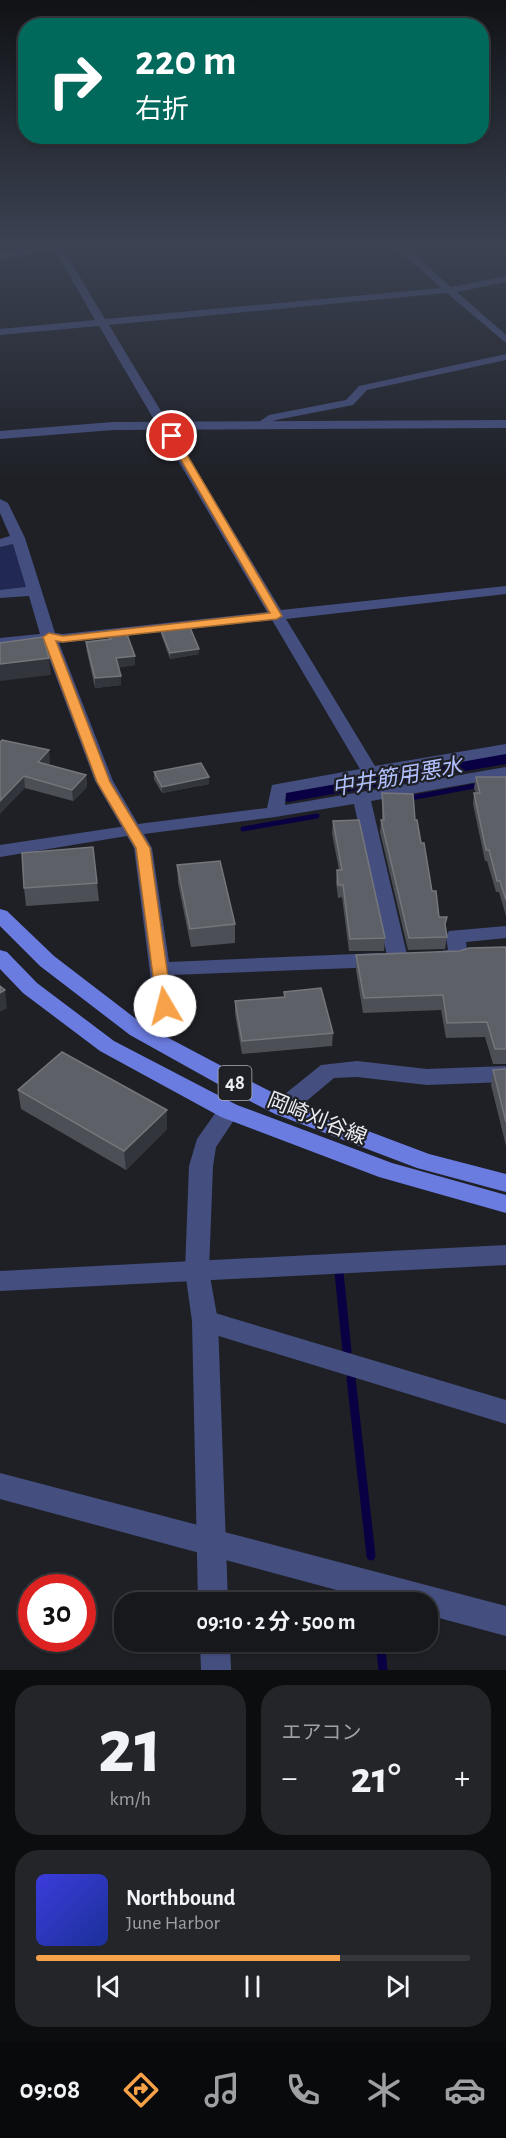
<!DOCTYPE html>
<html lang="ja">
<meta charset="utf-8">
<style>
body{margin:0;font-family:"Alegreya Sans","Noto Sans JP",sans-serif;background:#232529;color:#f1f3f6;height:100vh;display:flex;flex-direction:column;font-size:22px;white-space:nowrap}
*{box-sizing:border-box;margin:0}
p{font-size:20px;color:#9ea0a3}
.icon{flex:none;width:33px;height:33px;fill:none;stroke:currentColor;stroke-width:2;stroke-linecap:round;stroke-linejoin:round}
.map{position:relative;height:1670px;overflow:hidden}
.sheet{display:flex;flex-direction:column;gap:15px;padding:15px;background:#0c0d0f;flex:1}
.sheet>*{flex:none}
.top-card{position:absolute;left:18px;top:18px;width:471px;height:126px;border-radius:24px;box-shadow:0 2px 4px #0004,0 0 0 2px #35373b;background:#00695c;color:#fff;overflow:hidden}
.speed{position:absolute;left:18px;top:1574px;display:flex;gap:12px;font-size:30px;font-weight:700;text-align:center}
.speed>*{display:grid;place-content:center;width:78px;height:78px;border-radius:50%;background:#16181c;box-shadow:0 2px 4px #0004,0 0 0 2px #35373b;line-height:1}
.speed .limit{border:9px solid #d22;background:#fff;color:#111}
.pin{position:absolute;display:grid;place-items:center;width:51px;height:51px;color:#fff;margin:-26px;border:3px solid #fff;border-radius:50%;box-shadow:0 2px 6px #0007}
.me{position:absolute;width:66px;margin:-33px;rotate:352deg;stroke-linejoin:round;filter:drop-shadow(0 0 4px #0008)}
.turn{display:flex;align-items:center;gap:21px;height:126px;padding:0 18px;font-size:27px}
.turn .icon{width:78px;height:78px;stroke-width:2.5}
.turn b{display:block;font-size:42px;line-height:51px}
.big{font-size:45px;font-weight:700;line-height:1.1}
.sheet .tile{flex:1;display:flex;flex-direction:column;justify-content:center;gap:9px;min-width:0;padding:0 21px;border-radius:24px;background:#232529}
.sheet .dial{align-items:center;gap:0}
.dial b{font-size:78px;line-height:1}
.song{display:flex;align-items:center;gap:18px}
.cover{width:72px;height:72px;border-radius:9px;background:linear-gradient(135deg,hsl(240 70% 55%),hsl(230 70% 35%))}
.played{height:6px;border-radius:3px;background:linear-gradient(90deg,#f7a148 70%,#35373b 70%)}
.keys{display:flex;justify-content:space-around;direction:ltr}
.heat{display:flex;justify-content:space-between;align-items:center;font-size:33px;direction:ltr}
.sheet .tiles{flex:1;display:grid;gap:15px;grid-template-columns:1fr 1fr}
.tile:last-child{grid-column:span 2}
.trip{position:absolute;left:114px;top:1592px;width:324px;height:60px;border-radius:24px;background:#16181c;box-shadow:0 2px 4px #0004,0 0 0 2px #35373b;font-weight:700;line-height:60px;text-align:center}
.dock{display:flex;height:96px;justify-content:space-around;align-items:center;background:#090a0b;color:#9ea0a3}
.dock .icon{width:42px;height:42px}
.dock .active{color:#f7a148}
.dock b{font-size:27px;color:#f1f3f6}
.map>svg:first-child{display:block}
</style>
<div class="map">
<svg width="506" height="1670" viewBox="0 0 506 1670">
<rect width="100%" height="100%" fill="#1e2026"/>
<polygon fill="#212851" points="19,542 33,591 0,594 0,547"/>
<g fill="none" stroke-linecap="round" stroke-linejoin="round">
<g stroke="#090043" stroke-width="5">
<polyline points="405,799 480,785"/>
<polyline points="243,829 317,816"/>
</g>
<g stroke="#090043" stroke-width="9">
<polyline points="339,1272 347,1351"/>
<polyline points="351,1378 371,1556"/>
<polyline points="380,1641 383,1670"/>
</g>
<polygon fill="#090043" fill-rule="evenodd" points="506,752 506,764 288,802 281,800 278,796 281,792 288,790"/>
<polygon fill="#454f7f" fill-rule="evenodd" points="506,354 506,360 367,390 353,405 276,420 261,427 256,424 269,415 346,400 359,386"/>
<g fill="#454f7f" fill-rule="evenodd">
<path d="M53 247H62L105 319 441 288 396 247H406L451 287 506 276V282L457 292 506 335V343L447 293 109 325 281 610 506 586V594L286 619 375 766 506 744V754L286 793 285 805 506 767V777L371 801 408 959 405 964 398 966 389 961 387 965 380 967 171 975 175 1006 172 1011C160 1022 147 1040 130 1035L127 1030 154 1004 134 848 95 781 43 642 0 648V638L40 634 29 596 0 598V590L26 587 13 544 0 547V539L10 536 0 513V499L8 503 25 538 55 633 63 634 267 612 99 326 0 335V329L95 320ZM272 620 360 769 272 785 267 808 138 824 113 781 59 643ZM354 804 387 956 380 953 169 962 152 848 144 834 275 817Z"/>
<polygon points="506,926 506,938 466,942 468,957 465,962 458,964 434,962 431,957 434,952 448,950 446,936 449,931"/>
<polygon points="357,1061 427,1069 506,1066 506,1082 427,1085 357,1077 334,1078 291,1114 283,1116 275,1114 272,1108 275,1102 321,1065"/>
<polygon points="506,1245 506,1265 0,1291 0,1271"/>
<polygon points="205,1310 506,1400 506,1424 196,1329 192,1321 196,1313"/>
<polygon points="0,1473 506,1606 506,1636 428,1615 428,1602 381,1602 0,1499"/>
</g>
<g fill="#454f7f" fill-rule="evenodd">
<polygon points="42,247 63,247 0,260 0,254"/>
<polygon points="506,420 506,428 113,430 0,439 0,431 113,422"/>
<polygon points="133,825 139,826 142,830 139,834 0,857 0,845"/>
<polygon points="229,1103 237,1105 240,1111 216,1147 213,1166 209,1271 218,1321 228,1602 198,1602 192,1321 185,1271 189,1166 197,1139 221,1105"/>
<polygon points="200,1641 230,1641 231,1670 201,1670"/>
</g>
<g fill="#6b7ce0" fill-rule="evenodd">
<polygon points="0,909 7,911 54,956 144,1025 250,1081 291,1102 429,1154 506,1174 506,1192 417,1168 275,1114 234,1093 130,1035 40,966 0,926"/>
<polygon points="0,950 7,952 37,983 114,1041 237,1105 392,1163 506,1195 506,1213 379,1177 221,1117 100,1051 23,993 0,969"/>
</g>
</g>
<g fill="#4d4f56">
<polygon points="160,628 199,654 170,659 161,634"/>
<polygon points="108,631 135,665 119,667 121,685 95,688 87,652 86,642 109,640"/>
<polygon points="0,742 50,762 47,765 86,775 87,787 73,801 25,788"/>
<polygon points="154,772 209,784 162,793 154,779"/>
<polygon points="476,777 506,777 506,916 499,892 496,892 487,861 485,861 473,804 474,793 476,793 474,788"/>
<polygon points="382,793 415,820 432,891 439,917 446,930 447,937 445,949 408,950 380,832 381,820 382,820"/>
<polygon points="333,821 385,938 384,951 349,951 342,897 338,898 336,882 337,870 339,870 332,833"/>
<polygon points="177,865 235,924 235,943 191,947 178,883"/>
<polygon points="97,883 99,901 26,906 24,888"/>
<polygon points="506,947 506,1064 493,1064 485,1037 446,1038 441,1010 363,1013 356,970 356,955 460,951"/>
<polygon points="284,992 333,1033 332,1046 242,1054 235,1014 235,1001 284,997"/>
<polygon points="506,1069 506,1146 491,1085 493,1070"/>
<polygon points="18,1090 167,1110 167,1129 126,1170 21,1109"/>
</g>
<g fill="#33353c">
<polygon points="199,649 199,654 170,659 170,653"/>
<polygon points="135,656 135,665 117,668 116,658"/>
<polygon points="49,658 51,675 0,681 0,664"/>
<polygon points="121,676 121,685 95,688 95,678"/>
<polygon points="49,750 50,762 39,774 38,762"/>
<polygon points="86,775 87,787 73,801 72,790"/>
<polygon points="24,776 25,788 0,814 0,801"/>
<polygon points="209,777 209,784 162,793 162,787"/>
<polygon points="5,990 7,1008 0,1012 0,993"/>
<polygon points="167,1110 167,1129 126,1170 124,1151"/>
</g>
<g fill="#5e6067" stroke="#74767c" stroke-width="1.5">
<polygon points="189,625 199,649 170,653 160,628"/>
<polygon points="125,629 135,656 116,658 121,676 95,678 86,642 111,639 108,631"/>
<polygon points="43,637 49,658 0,664 0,643"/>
<polygon points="2,740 49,750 38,762 86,775 72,790 24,776 0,801 0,742"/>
<polygon points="201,763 209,777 162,787 154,772"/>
<polygon points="476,777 506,777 506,900 500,881 497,881 489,850 486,850 474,793 480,793"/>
<polygon points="382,793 413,794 415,820 417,820 421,843 424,843 432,891 436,891 439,917 447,917 445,924 447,937 409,938 381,820 384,820"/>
<polygon points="359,820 385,938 350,939 343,885 338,885 337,870 342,870 333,821"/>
<polygon points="93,847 97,883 24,888 22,853"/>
<polygon points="220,861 235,924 190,929 177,865"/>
<polygon points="506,947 506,1049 495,1049 487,1022 447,1023 443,995 364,998 356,955 460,951 469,948"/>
<polygon points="0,986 5,990 0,993"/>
<polygon points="321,988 333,1033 242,1041 235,1001 285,997 284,992"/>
<polygon points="62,1052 167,1110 124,1151 18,1090"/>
<polygon points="506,1069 506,1122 493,1070"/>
</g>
<linearGradient id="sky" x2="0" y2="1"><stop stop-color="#101215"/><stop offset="0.51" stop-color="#3b4252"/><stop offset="1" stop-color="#3b4252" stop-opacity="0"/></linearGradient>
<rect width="506" height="481" fill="url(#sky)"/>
<polygon fill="#f7a148" stroke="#a1692f" stroke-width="1.5" points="172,434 176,436 282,616 277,619 63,642 56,641 110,782 150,848 172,1006 170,1009 159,1009 157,1006 136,848 97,782 43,637 49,633 63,636 270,613 167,436"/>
<g text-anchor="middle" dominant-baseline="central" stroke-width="4.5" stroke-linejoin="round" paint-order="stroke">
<rect fill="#1e2026" stroke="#aeb0b5" stroke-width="1.5" x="218.5" y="1066" width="33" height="34" rx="4.5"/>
<g font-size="20" font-weight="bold" fill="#ecedf2">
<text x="235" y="1083">48</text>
</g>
<g font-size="21" fill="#ecedf2" stroke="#1e2026">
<text transform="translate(317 1119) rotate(22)">岡崎刈谷線</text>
</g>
<g font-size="22" font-style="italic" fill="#b2c0fe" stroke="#1e2026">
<text transform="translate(397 777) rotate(-10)">中井筋用悪水</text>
</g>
</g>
</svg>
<div class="speed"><div class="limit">30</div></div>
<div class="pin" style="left:172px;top:436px;background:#d93025"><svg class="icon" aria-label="arrive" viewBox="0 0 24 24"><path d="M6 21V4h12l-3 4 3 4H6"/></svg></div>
<svg class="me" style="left:165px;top:1006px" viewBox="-20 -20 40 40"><circle r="19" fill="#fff"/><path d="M0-13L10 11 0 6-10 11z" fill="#f7a148"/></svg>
<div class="trip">09:10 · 2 分 · 500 m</div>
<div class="top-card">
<div class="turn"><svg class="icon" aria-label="right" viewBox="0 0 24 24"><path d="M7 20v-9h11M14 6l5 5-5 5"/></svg><div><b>220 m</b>右折</div></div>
</div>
</div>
<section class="sheet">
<div class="tiles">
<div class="tile dial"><b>21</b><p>km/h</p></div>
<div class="tile"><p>エアコン</p>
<div class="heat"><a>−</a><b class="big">21°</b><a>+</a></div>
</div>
<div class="tile">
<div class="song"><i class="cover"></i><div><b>Northbound</b><p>June Harbor</p></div></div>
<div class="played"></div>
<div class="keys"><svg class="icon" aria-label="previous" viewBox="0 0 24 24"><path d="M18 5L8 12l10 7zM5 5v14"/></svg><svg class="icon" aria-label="pause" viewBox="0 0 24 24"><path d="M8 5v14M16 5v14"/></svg><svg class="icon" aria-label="next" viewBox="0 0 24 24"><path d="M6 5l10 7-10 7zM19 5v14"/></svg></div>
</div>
</div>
</section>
<nav class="dock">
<b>09:08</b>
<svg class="icon active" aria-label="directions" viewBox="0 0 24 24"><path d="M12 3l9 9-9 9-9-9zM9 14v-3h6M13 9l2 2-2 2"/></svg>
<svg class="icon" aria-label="music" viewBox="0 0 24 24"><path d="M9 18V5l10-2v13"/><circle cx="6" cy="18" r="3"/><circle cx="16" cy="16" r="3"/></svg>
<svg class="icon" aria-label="phone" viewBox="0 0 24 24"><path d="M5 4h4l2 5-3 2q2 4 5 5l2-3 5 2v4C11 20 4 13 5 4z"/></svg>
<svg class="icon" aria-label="climate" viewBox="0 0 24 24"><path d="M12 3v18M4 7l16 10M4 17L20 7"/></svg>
<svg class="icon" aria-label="car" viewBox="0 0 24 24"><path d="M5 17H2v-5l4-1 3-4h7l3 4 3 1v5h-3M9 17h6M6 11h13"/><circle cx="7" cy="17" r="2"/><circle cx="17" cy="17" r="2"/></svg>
</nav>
